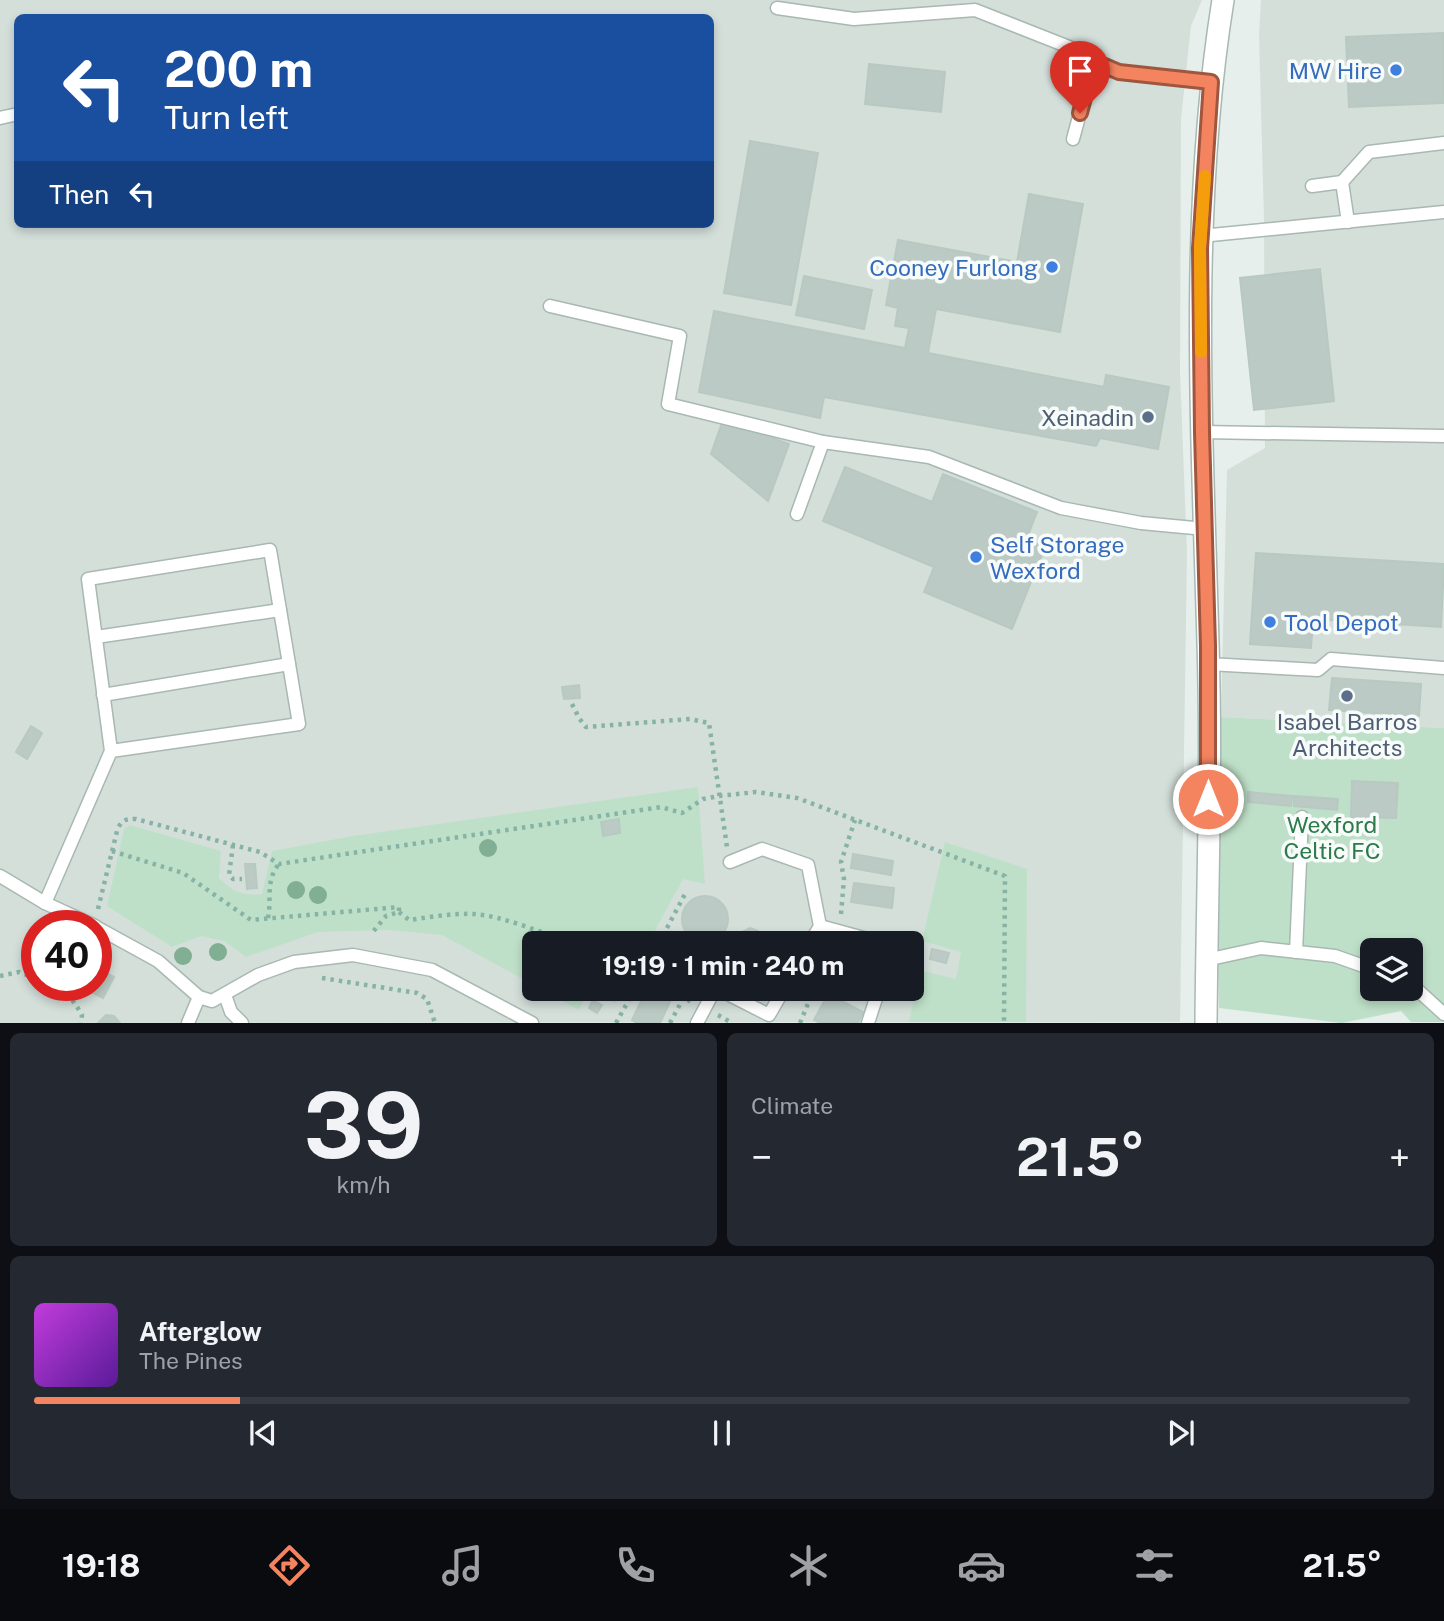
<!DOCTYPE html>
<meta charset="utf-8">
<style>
body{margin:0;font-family:"Public Sans",sans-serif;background:#242831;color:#f1f3f6;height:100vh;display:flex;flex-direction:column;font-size:26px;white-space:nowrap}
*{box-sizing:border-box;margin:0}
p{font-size:23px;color:#9ea1a6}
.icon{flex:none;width:38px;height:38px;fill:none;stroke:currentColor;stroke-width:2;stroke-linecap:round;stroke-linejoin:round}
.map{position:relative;height:1023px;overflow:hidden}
.panel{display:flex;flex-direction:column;gap:10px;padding:10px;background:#0d0f14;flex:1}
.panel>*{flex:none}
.banner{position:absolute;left:14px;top:14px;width:700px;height:214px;border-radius:10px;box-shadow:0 4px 10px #0003;background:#1a4fa0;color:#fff;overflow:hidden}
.controls{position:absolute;left:1360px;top:938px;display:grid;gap:14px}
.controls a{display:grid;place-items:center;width:63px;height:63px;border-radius:10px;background:#171b24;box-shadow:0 4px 10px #0003;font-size:35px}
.speed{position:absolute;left:21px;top:910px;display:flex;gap:14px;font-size:35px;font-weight:700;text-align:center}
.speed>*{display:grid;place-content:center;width:91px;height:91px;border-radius:50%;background:#171b24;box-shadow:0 4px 10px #0003;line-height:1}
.speed .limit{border:10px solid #d22;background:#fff;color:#111}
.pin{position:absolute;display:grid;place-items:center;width:60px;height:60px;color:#fff;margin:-72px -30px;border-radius:50% 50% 50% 0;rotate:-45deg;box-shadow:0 0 7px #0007}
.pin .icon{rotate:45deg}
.me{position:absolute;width:77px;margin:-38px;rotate:0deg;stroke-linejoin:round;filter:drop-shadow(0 0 5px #0008)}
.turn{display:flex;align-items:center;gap:24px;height:147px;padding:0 35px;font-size:32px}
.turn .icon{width:91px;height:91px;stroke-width:2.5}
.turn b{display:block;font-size:49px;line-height:60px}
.then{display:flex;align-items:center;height:66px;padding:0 35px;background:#0003;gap:14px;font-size:26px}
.big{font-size:52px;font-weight:700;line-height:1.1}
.panel .tile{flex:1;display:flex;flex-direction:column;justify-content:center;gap:10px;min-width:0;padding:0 24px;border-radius:10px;background:#242831}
.panel .dial{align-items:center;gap:0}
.dial b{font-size:91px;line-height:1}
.song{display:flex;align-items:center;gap:21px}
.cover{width:84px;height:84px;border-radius:10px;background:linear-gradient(135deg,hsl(290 70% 55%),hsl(270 70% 35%))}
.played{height:7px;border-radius:4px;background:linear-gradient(90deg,#f4845f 15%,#363941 15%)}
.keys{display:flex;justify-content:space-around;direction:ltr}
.heat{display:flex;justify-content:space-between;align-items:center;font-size:38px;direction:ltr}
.panel .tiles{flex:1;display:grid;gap:10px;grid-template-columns:1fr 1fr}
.tile:last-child{grid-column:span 2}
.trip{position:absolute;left:522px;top:931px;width:402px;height:70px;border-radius:10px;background:#171b24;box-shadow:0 4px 10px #0003;font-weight:700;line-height:70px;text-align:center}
.tabs{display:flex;height:112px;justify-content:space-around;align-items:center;background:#090b0e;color:#9ea1a6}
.tabs .icon{width:49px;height:49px}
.tabs .selected{color:#f4845f}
.tabs b{font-size:32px;color:#f1f3f6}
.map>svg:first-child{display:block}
</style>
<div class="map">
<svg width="1444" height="1023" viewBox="0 0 1444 1023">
<rect width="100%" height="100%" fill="#e6efeb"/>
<g fill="#d4dfda" fill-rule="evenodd">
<path d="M0 0H1202L1191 26 1181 119 1180 372 1187 552 1180 1022 0 1023ZM18 18H710V224H18ZM37 926H96V985H37ZM534 943H912V989H534Z"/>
<polygon points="1261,0 1444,0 1444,728 1221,717 1227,470 1265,448 1264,220 1259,35"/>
</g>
<g fill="#bfe0c8" fill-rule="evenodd">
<path d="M1221 717 1444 728V1022H1411L1401 1011 1342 1023 1219 1008 1217 919ZM1372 950H1410V989H1372Z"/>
<path d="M698 787 705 884 683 879 648 943H534V985L442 935 389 930 318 932 246 957 224 941 201 936 172 947 107 906 124 829 130 825 221 851 219 878C234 892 241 896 262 894L272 851 353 836Z"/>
<polygon points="945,842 1027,869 1026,1022 909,1022 920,970 956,979 961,952 922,941"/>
<polygon points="540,989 623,989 615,1003 589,989 579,1010"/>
</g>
<g fill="#bbcac4" stroke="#b8c9c2" stroke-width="2">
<polygon points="1444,33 1444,103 1349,107 1346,37"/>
<polygon points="869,64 945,72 941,112 865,104"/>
<polygon points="750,141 818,153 791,305 724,293"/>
<polygon points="1029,194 1083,204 1060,332 936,309 928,353 1104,387 1106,375 1169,387 1158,449 1100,438 1096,446 824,397 820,418 699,392 714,311 905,348 909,328 895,326 898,308 886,305 898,240 1017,262"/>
<polygon points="1320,269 1334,401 1254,410 1240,278"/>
<polygon points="804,276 872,290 864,329 796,315"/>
<polygon points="723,420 789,444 768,501 711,454"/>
<polygon points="845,467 932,502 943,474 1037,512 1026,540 1045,547 1012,629 924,592 934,567 823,521"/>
<polygon points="1256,553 1444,564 1441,627 1313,619 1311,648 1250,644"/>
<polygon points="1332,678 1421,684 1419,716 1329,710"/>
<polygon points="579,685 580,698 564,699 562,687"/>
<polygon points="31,726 42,733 27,759 16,752"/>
<polygon points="1352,781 1398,783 1396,818 1351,817"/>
<polygon points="1248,792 1292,796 1291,806 1248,802"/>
<polygon points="1294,796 1338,799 1337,810 1294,806"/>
<polygon points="619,819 620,833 603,836 601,822"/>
<polygon points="853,854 893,861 891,875 851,868"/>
<polygon points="245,864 255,864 257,888 247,889"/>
<polygon points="854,883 894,888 892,908 851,902"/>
<circle cx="705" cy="919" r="23"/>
<polygon points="750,928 758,931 763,943 735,943 738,934"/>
<polygon points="932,949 949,953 946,963 930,959"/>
<polygon points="96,968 114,977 103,998 77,985 96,985"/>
<polygon points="647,989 676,989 660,1023 637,1023 632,1020"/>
<polygon points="828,994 863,1012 858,1023 820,1023 814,1020"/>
<polygon points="593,1000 602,1005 597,1013 589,1008"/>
<polygon points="106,1015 114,1016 120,1023 98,1023"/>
</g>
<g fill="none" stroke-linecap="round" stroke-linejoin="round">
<defs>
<g id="service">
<polyline points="777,8 854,19 975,10 1069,47 1100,64"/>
<polyline points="0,118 18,114"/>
<polyline points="1073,139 1087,87 1100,64 1119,72 1211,82"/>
<polyline points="1342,182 1369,152 1444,143"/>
<polyline points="1312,186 1342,182 1348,222"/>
<polyline points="1201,236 1444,212"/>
<polyline points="550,306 680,336 668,404 823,442"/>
<polyline points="1202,432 1444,436"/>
<polyline points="797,514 823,442 929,457 1061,508 1141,523 1205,529"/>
<polyline points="96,637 280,610"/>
<polyline points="1208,664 1318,670 1331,659 1444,668"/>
<polyline points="103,695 289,664"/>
<polyline points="730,862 762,849 808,865 820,926 810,943"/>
<polyline points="0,876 45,903 95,926"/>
<polyline points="45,903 111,751 88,579 270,550 299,724 111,751"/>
<polyline points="820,926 882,943"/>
<polyline points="96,927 158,961 199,997 212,1001 258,975 294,962 353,955 432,970 532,1023"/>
<polyline points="1296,952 1302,817"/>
<polyline points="1206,960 1261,948 1335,956 1372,969"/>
<polyline points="1410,983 1444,1014"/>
<polyline points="718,989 769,1015 784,989"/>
<polyline points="225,995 231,1012 242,1023"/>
<polyline points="188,1023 199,997"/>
<polyline points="697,1023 715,989"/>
<polyline points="868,1023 879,989"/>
</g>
<path id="tertiary" d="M1206 1023C1207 896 1212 769 1208 643 1202 428 1189 212 1223 0"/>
</defs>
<use href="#service" stroke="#a8b8b2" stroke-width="15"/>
<use href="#tertiary" stroke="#a8b8b2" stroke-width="24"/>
<g stroke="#86b3a5" stroke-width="4.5" stroke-dasharray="3.5 5" stroke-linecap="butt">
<polyline points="572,704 579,718 586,727 690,719 709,723 727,847"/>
<polyline points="233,845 229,875 233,879 242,879"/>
<polyline points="112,851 183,873 251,920 399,907 399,912 386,916 372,933"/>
<path d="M98 909 117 831C121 820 125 819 136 819L260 852 279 864 661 807 682 813 703 799 719 796 756 792 797 798 1005 876 1004 1023"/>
<path d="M399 912 409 920C430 917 453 913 474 914 502 916 542 932 568 943"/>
<polyline points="841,914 844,879 841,862 855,820"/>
<path d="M268 918C272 898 265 881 279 864"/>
<polyline points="659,943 685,894"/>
<polyline points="912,953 923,955"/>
<polyline points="0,976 19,972 37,979"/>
<polyline points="322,978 417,993 427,999 435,1023"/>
<path d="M52 985C67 992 74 1001 82 1015L81 1023"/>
<polyline points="718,1015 732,1023"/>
<polyline points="616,1023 635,989"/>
<polyline points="670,1023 684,997 691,1002"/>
<polyline points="800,1023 814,989"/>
</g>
<use href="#service" stroke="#fff" stroke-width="12"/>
<use href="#tertiary" stroke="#fff" stroke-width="21"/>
</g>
<g fill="#80af93">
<circle cx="488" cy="848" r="9"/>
<circle cx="296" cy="890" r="9"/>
<circle cx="318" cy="895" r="9"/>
<circle cx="218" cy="952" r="9"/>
<circle cx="183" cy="956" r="9"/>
</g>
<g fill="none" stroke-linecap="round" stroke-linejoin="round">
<defs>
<polyline id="route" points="1080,113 1087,87 1100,64 1119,72 1211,82 1200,248 1202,432 1208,646 1208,799"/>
</defs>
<use href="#route" stroke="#9f563e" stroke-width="18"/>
<use href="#route" stroke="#f4845f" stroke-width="12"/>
<polyline stroke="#f59e0b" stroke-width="12" points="1201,352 1200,248 1205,176"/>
</g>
<g fill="#3f7fe0" stroke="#f7fbf9" stroke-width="2.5">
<circle cx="1396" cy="70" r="7"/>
<circle cx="1052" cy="267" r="7"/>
<circle cx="976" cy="557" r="7"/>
<circle cx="1270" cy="622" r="7"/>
</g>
<g fill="#5c6f8a" stroke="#f7fbf9" stroke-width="2.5">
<circle cx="1148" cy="417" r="7"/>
<circle cx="1347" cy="696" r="7"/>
</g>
<g text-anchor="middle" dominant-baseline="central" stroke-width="7" stroke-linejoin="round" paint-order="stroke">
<g font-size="23" fill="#366cbe" stroke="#f7fbf9" text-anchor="end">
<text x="1382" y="70">MW Hire</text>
<text x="1038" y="267">Cooney Furlong</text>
<text x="990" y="544" text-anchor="start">Self Storage<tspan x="990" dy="26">Wexford</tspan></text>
<text x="1284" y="622" text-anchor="start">Tool Depot</text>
</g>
<g font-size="23" fill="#4e5e75" stroke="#f7fbf9" text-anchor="end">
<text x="1134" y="417">Xeinadin</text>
<text x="1347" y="721" text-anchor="middle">Isabel Barros<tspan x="1347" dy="26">Architects</tspan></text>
</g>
<g font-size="23" fill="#2d7a4b" stroke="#f7fbf9">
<text x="1332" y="824">Wexford<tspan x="1332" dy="26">Celtic FC</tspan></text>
</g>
</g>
</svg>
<div class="controls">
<a><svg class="icon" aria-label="layers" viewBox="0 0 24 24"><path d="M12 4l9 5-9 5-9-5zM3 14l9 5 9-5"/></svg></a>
</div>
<div class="speed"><div class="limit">40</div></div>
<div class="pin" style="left:1080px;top:113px;background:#d93025"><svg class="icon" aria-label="arrive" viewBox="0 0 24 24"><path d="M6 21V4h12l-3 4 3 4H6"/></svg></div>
<svg class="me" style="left:1208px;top:799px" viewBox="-20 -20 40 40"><circle r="17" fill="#f4845f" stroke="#fff" stroke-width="3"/><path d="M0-11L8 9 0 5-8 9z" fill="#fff"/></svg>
<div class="trip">19:19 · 1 min · 240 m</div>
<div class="banner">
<div class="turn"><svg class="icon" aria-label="left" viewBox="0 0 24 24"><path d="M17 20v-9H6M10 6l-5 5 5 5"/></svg><div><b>200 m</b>Turn left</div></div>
<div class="then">Then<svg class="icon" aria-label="left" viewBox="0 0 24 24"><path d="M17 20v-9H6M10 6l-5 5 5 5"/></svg></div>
</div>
</div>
<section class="panel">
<div class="tiles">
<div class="tile dial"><b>39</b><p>km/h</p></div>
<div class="tile"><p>Climate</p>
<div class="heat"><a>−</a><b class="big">21.5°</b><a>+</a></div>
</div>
<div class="tile">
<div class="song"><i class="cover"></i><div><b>Afterglow</b><p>The Pines</p></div></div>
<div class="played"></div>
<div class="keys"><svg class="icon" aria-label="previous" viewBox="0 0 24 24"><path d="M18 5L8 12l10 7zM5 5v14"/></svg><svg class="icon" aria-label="pause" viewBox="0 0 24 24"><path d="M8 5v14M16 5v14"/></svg><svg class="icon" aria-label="next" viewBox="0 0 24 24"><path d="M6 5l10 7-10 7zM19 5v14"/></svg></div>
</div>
</div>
</section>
<nav class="tabs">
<b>19:18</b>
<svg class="icon selected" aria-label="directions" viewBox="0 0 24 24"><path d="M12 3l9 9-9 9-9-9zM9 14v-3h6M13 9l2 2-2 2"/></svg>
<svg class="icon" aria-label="music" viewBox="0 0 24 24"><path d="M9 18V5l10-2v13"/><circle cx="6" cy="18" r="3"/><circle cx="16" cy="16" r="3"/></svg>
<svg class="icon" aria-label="phone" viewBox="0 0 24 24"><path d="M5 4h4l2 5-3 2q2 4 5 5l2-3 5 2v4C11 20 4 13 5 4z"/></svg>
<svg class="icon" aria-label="climate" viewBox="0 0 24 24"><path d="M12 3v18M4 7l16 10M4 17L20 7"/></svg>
<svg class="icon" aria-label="car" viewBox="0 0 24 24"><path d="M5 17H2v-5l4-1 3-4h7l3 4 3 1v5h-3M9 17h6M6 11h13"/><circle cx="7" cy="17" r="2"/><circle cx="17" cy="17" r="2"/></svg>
<svg class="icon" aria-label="filters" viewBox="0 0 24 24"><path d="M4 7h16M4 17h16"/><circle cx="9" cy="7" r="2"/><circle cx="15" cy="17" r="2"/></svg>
<b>21.5°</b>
</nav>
